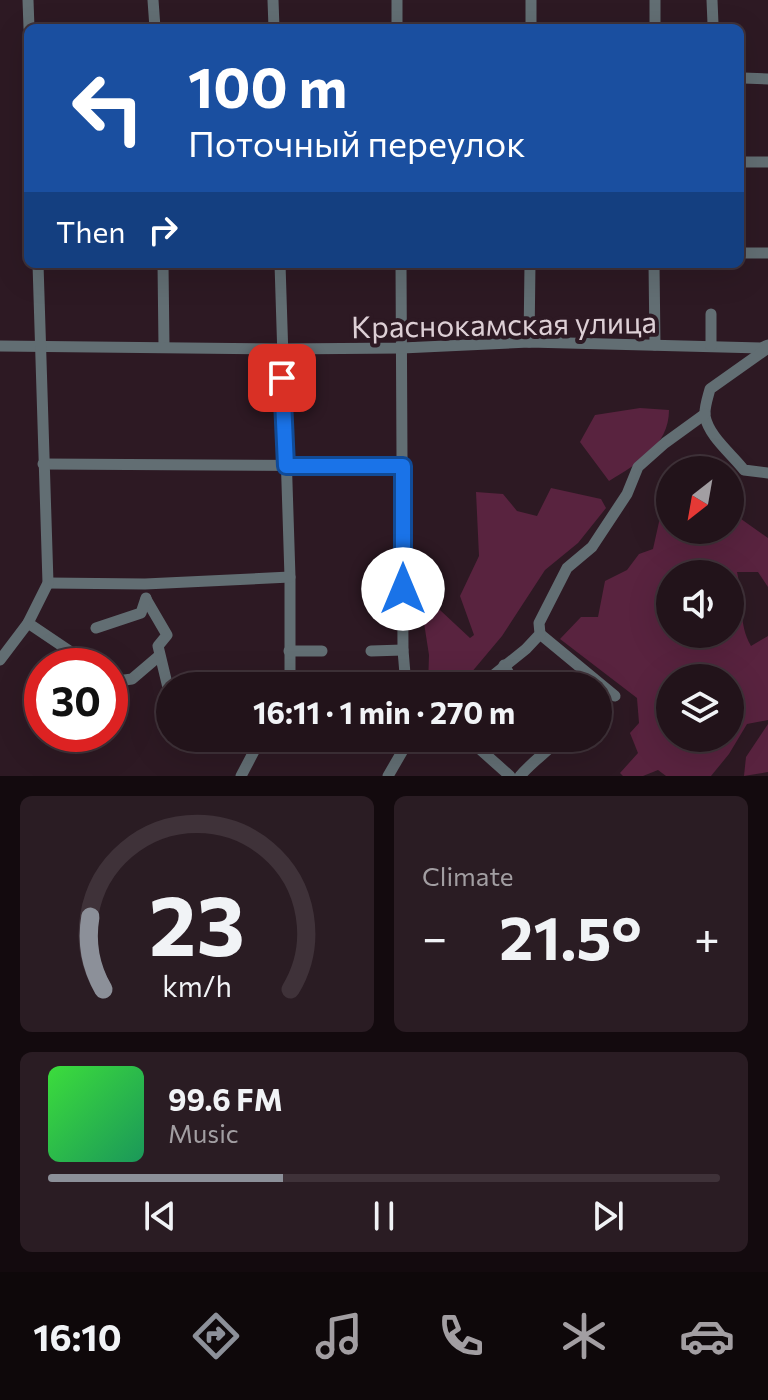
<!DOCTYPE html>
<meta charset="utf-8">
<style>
body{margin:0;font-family:Commissioner,sans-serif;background:#2a1c23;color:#f1f3f6;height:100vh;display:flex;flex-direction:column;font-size:30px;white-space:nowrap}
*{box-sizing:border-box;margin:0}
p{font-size:26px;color:#a29ea2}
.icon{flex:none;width:44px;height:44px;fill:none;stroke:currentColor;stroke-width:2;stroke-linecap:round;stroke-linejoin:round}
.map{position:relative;height:776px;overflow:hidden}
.details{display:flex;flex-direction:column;gap:20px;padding:20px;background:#130a0e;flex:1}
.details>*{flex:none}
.banner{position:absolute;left:24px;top:24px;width:720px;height:244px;border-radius:12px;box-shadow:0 8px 32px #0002,0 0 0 2px #3f3239;background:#1a4fa0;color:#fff;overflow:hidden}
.needle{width:52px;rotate:211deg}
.buttons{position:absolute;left:656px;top:456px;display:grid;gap:16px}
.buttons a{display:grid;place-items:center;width:88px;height:88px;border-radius:50%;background:#22131a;box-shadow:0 8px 32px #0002,0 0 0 2px #3f3239;font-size:40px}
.speed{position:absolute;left:24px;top:648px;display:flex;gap:16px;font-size:40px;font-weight:700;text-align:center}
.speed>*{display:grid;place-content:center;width:104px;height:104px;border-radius:50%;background:#22131a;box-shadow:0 8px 32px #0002,0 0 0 2px #3f3239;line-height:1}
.speed .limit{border:12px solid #d22;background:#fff;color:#111}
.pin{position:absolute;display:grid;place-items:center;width:68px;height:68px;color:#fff;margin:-34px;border-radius:16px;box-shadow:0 4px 12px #0006}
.me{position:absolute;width:88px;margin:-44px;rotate:0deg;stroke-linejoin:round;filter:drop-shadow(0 0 6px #0008)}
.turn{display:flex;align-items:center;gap:28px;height:168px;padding:0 32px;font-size:36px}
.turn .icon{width:104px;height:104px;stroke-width:2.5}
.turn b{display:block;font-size:56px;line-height:68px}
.then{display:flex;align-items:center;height:76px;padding:0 32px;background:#0003;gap:16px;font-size:30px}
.big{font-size:60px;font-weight:700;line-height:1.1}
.details .card{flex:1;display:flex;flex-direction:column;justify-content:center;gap:12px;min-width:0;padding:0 28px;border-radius:12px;background:#2a1c23}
.details .dial{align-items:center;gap:0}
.dial svg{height:208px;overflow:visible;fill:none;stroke:#3f3239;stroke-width:7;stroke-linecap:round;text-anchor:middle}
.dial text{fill:#f1f3f6;stroke:none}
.song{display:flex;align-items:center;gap:24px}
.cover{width:96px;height:96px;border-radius:12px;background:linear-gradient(135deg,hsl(120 70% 55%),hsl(150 70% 35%))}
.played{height:8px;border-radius:4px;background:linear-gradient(90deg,#8c9099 35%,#3f3239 35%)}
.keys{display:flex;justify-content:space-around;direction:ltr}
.heat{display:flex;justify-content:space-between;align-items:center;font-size:44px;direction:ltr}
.details .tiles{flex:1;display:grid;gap:20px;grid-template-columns:1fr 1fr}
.card:last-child{grid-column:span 2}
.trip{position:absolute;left:156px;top:672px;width:456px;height:80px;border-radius:40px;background:#22131a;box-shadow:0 8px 32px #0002,0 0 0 2px #3f3239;font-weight:700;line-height:80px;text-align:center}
.menu{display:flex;height:128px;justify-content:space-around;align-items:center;background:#0e080a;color:#a29ea2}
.menu .icon{width:56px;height:56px}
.menu .current{color:#8c9099}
.menu b{font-size:36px;color:#f1f3f6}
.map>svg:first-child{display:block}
</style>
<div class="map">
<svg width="768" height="776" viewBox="0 0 768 776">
<rect width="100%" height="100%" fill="#2d1923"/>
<g fill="#59233f" fill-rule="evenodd">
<path d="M640 408 669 410C669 446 637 464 609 481L580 442 595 415Z"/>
<polygon points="551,488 601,499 606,508 578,543 545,570 502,636 460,686 428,686 429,655 422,610 426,597 470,638 474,635 460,596 479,556 476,492 503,494 517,511 537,516"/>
<path d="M670 504V530H693L691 542 707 544 728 532 734 514 768 538V587L758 572H737C743 597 738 624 751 646L768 636V720L747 724 729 754 711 776H666L658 770 643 776H623L620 773 638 753 630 733 639 723 637 698 560 639 581 617H598L605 581 627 570 639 554 653 549 659 522ZM670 574H730V634H670ZM670 678H730V738H670Z"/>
<polygon points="768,724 768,772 744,776 746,757"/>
</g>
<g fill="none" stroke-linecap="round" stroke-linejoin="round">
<g stroke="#626e73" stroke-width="11">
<polyline points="28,0 29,28"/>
<polyline points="153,0 155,28"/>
<polyline points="273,0 274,28"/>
<polyline points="397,0 397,28"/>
<polyline points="531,0 531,28"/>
<polyline points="712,0 713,24"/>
<polyline points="655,28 655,0"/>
<polyline points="743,78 768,79"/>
<polyline points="740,162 768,162"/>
<polyline points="740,253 768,253"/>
<polyline points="163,264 164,347"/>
<polyline points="280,264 290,577 290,678 287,686"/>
<polyline points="401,264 403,650 406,686"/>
<polyline points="654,264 655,345"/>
<polyline points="529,342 530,264"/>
<polyline points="0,346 281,349 402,348 529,342 761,348 768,345"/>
<polyline points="711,346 711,314"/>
<path d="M768 348 710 389C708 397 704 408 705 416 709 437 732 454 744 470L768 473"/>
<polyline points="43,464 403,466"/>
<polyline points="48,583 145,584 290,577"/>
<polyline points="146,599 167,635 158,646 170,696"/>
<polyline points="28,623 74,654 74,666"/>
<polyline points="96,628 141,613 146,598"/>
<polyline points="540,634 615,696"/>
<polyline points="289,651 322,651"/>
<polyline points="371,651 403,650"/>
<polyline points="0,660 28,623 48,583 38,264"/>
<polyline points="504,665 512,679 520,686"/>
<polyline points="110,682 132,679 159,656"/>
<polyline points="480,686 526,649 540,634 539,623 567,568 592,547 627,494 638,467 665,443 705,414"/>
<polyline points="473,738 474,744 510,776"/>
<polyline points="241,776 261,738"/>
<polyline points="388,776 410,738"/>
<path d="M520 776C533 761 547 752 560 738"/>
</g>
</g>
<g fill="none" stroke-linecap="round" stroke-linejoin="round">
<defs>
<polyline id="route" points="282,378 286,466 403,466 403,589"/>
</defs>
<use href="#route" stroke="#114b97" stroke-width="20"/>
<use href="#route" stroke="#1a73e8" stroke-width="14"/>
</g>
<g text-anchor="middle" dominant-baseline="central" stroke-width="8" stroke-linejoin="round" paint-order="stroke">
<g font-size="30" fill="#ddcfd5" stroke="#2d1923">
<text transform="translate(504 323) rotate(-1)">Краснокамская улица</text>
</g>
</g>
</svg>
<div class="buttons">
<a><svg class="needle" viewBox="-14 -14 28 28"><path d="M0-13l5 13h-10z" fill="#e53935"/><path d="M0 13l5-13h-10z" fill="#a29ea2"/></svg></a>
<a><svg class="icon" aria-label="sound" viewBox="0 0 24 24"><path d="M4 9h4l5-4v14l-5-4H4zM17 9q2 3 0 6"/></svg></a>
<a><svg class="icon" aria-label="layers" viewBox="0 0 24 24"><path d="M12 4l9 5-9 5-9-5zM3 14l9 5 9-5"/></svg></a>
</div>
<div class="speed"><div class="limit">30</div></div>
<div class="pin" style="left:282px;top:378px;background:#d93025"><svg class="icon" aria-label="arrive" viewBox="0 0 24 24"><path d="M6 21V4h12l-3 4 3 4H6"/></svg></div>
<svg class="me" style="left:403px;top:589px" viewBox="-20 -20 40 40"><circle r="19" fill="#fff"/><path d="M0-13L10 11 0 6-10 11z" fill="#1a73e8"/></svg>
<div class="trip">16:11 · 1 min · 270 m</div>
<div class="banner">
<div class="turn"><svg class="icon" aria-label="left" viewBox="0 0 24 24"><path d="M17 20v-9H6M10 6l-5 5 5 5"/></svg><div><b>100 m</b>Поточный переулок</div></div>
<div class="then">Then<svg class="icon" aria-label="right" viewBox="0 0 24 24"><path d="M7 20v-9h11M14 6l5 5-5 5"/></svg></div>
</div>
</div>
<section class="details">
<div class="tiles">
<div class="card dial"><svg viewBox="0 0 100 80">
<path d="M14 69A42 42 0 1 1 86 69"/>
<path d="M14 69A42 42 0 0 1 9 41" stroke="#8c9099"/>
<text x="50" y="56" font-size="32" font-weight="700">23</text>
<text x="50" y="72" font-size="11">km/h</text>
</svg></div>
<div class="card"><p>Climate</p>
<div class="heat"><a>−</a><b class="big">21.5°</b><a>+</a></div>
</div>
<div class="card">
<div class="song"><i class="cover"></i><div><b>99.6 FM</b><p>Music</p></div></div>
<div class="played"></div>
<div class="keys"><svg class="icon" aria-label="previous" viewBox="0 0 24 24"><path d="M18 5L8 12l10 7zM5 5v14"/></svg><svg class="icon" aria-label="pause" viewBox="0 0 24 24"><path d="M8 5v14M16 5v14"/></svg><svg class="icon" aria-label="next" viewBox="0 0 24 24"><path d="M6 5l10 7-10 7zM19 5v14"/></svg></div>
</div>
</div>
</section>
<nav class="menu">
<b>16:10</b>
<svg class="icon current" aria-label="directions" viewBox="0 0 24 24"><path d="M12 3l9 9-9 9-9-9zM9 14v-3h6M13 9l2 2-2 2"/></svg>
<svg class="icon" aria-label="music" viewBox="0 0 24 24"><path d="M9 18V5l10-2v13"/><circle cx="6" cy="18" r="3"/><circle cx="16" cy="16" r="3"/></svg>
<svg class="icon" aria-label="phone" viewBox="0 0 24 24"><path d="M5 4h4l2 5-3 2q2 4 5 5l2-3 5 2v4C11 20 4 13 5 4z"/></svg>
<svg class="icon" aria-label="climate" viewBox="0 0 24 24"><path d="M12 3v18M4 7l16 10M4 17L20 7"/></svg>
<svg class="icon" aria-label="car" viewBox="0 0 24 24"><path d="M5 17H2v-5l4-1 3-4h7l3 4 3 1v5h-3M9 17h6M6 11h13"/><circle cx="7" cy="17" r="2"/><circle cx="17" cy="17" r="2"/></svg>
</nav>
